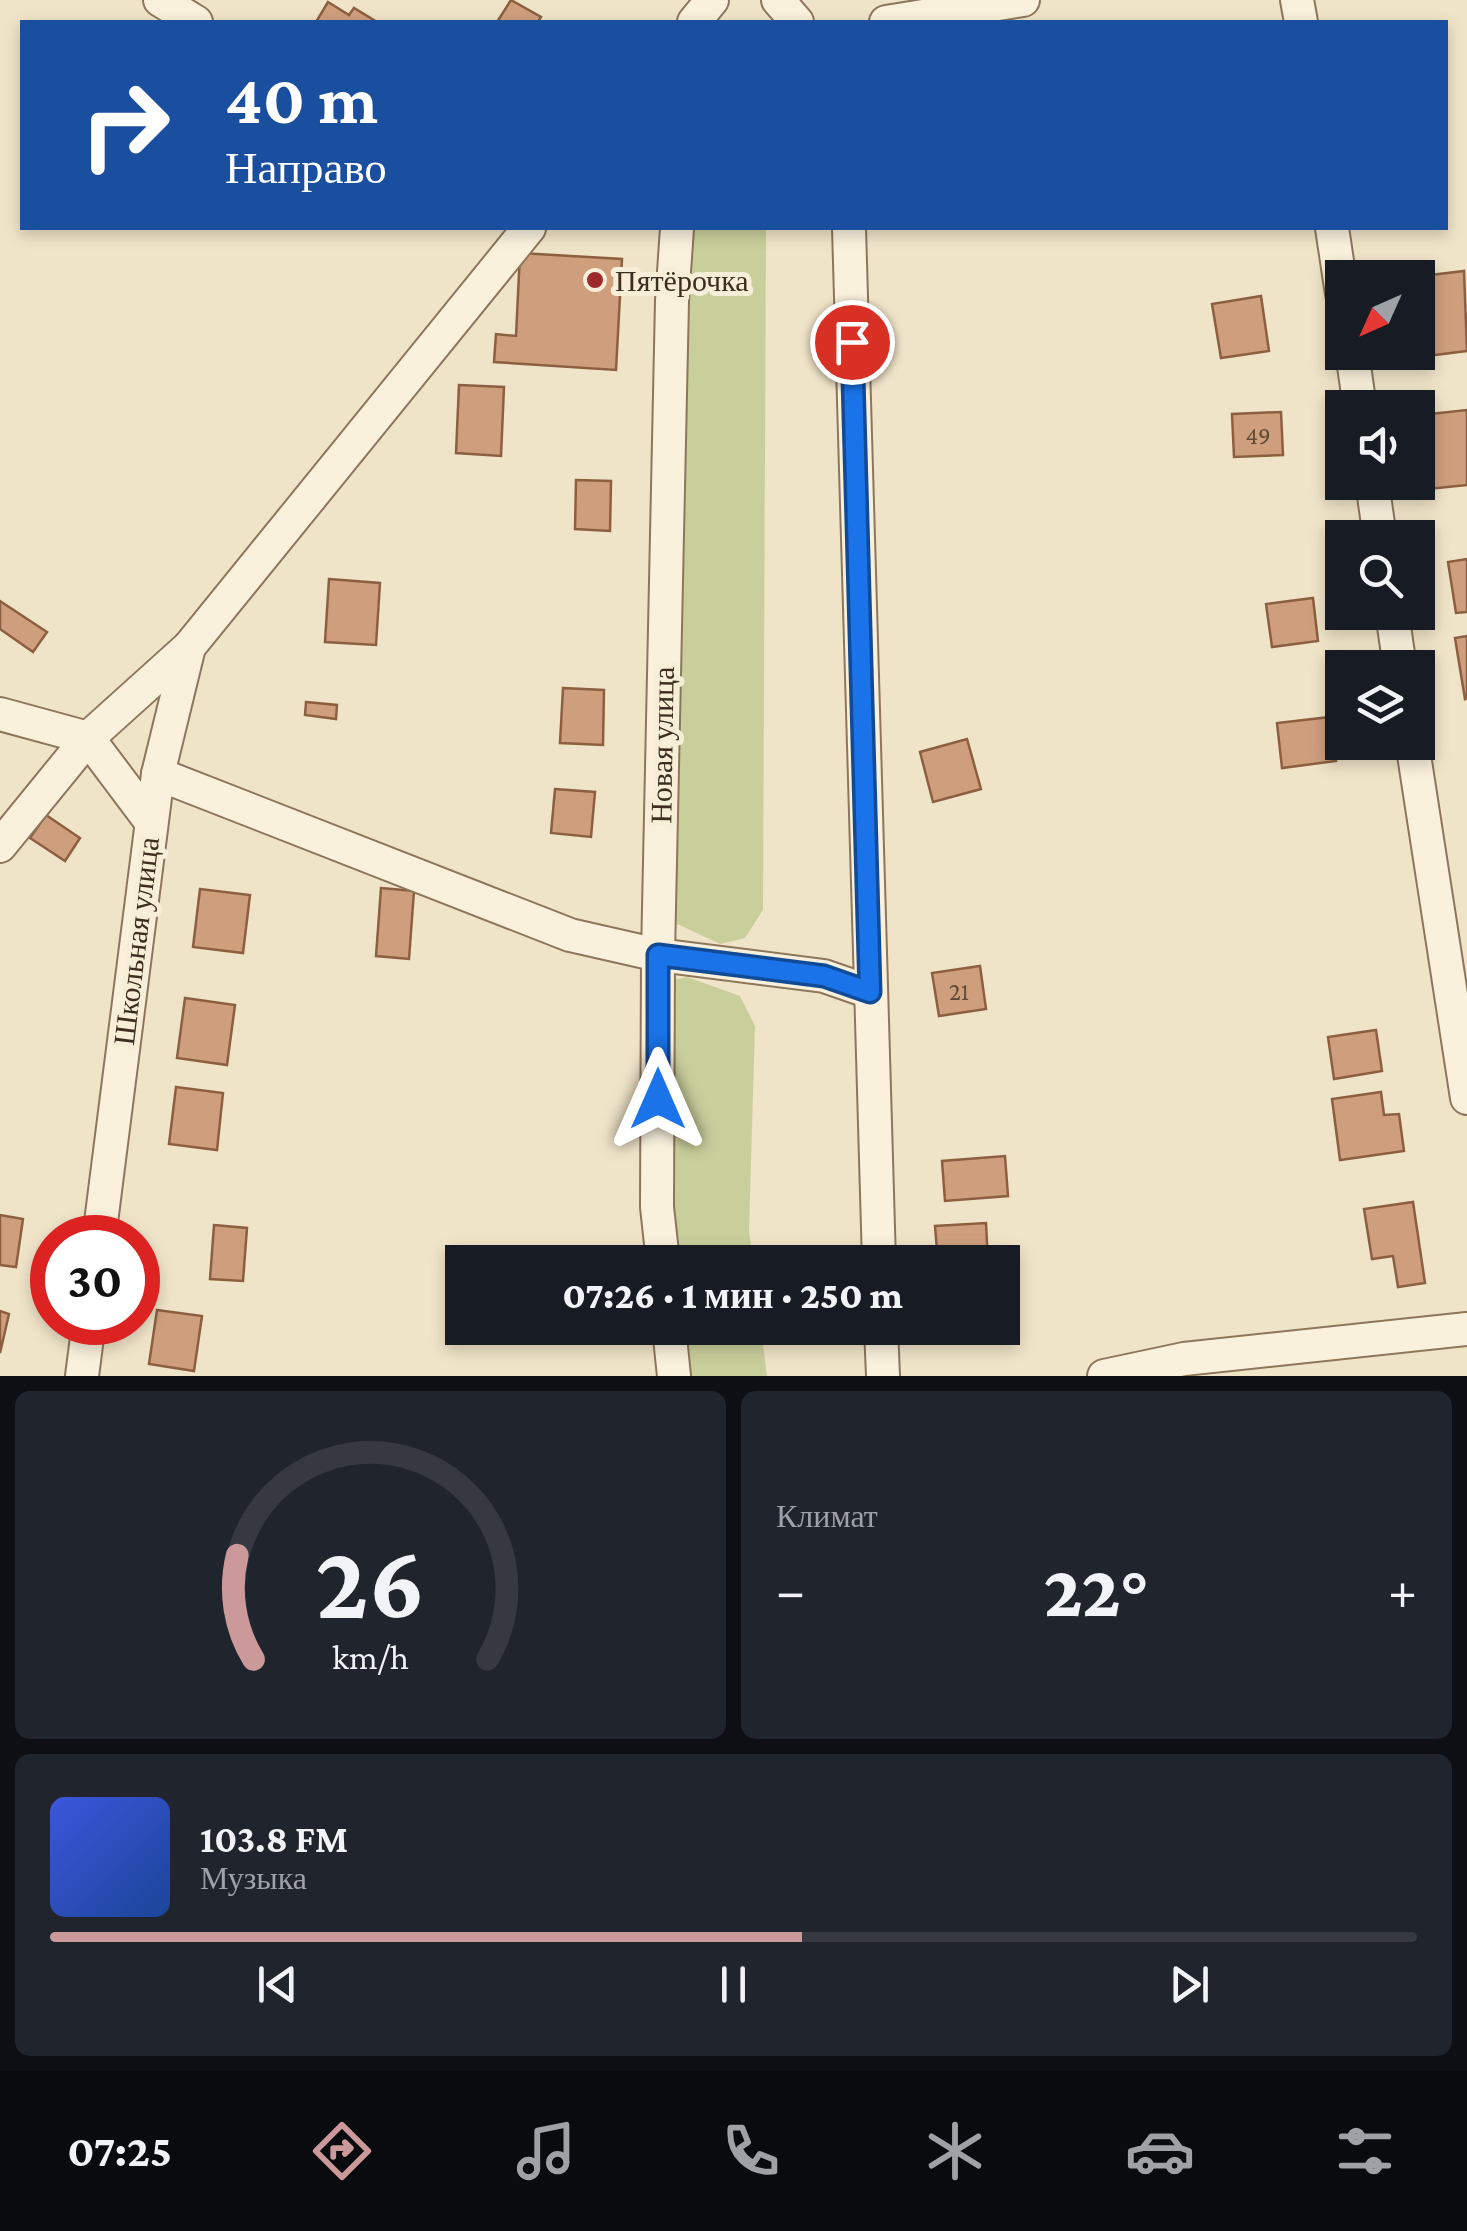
<!DOCTYPE html>
<html lang="ru">
<meta charset="utf-8">
<style>
body{margin:0;font-family:"Crimson Pro",serif;background:#20242c;color:#f1f3f6;height:100vh;display:flex;flex-direction:column;font-size:38px;white-space:nowrap}
*{box-sizing:border-box;margin:0}
p{font-size:32px;color:#9ea1a6}
.icon{flex:none;width:55px;height:55px;fill:none;stroke:currentColor;stroke-width:2;stroke-linecap:round;stroke-linejoin:round}
.map{position:relative;height:1376px;overflow:hidden}
.panel{display:flex;flex-direction:column;gap:15px;padding:15px;background:#0d0f14;flex:1}
.panel>*{flex:none}
.hud{position:absolute;left:20px;top:20px;width:1428px;height:210px;border-radius:0px;box-shadow:0 5px 15px #0003;background:#1a4fa0;color:#fff;overflow:hidden}
.needle{width:65px;rotate:225deg}
.controls{position:absolute;left:1325px;top:260px;display:grid;gap:20px}
.controls a{display:grid;place-items:center;width:110px;height:110px;border-radius:0px;background:#171b24;box-shadow:0 5px 15px #0003;font-size:50px}
.speed{position:absolute;left:30px;top:1215px;display:flex;gap:20px;font-size:50px;font-weight:700;text-align:center}
.speed>*{display:grid;place-content:center;width:130px;height:130px;border-radius:50%;background:#171b24;box-shadow:0 5px 15px #0003;line-height:1}
.speed .limit{border:15px solid #d22;background:#fff;color:#111}
.pin{position:absolute;display:grid;place-items:center;width:85px;height:85px;color:#fff;margin:-42px;border:5px solid #fff;border-radius:50%;box-shadow:0 2px 10px #0007}
.me{position:absolute;width:110px;margin:-55px;rotate:0deg;stroke-linejoin:round;filter:drop-shadow(0 0 8px #0008)}
.turn{display:flex;align-items:center;gap:35px;height:210px;padding:0 40px;font-size:45px}
.turn .icon{width:130px;height:130px;stroke-width:2.5}
.turn b{display:block;font-size:70px;line-height:85px}
.big{font-size:75px;font-weight:800;line-height:1.1}
.panel .widget{flex:1;display:flex;flex-direction:column;justify-content:center;gap:15px;min-width:0;padding:0 35px;border-radius:15px;background:#20242c}
.panel .dial{align-items:center;gap:0}
.dial svg{height:260px;overflow:visible;fill:none;stroke:#363941;stroke-width:7;stroke-linecap:round;text-anchor:middle}
.dial text{fill:#f1f3f6;stroke:none}
.song{display:flex;align-items:center;gap:30px}
.cover{width:120px;height:120px;border-radius:15px;background:linear-gradient(135deg,hsl(230 70% 55%),hsl(220 70% 35%))}
.played{height:10px;border-radius:5px;background:linear-gradient(90deg,#cc999b 55%,#363941 55%)}
.keys{display:flex;justify-content:space-around;direction:ltr}
.heat{display:flex;justify-content:space-between;align-items:center;font-size:55px;direction:ltr}
.panel .tiles{flex:1;display:grid;gap:15px;grid-template-columns:1fr 1fr}
.widget:last-child{grid-column:span 2}
.trip{position:absolute;left:445px;top:1245px;width:575px;height:100px;border-radius:0px;background:#171b24;box-shadow:0 5px 15px #0003;font-weight:800;line-height:100px;text-align:center}
.tab-bar{display:flex;height:160px;justify-content:space-around;align-items:center;background:#090b0e;color:#9ea1a6}
.tab-bar .icon{width:70px;height:70px}
.tab-bar .active{color:#cc999b}
.tab-bar b{font-size:45px;color:#f1f3f6}
.map>svg:first-child{display:block}
</style>
<div class="map">
<svg width="1467" height="1376" viewBox="0 0 1467 1376">
<rect width="100%" height="100%" fill="#f0e4c8"/>
<g fill="#c9cf9b">
<polygon points="685,228 766,228 763,910 745,938 720,944 671,921"/>
<polygon points="687,977 740,996 755,1026 749,1230 753,1262 669,1262 668,981"/>
<polygon points="676,1328 761,1328 767,1376 681,1376"/>
</g>
<g fill="#cf9f7d" stroke="#8d5f41" stroke-width="2.5">
<polygon points="511,0 541,17 538,22 497,22"/>
<polygon points="328,2 349,15 354,8 377,22 316,22"/>
<polygon points="520,253 622,259 616,370 494,362 496,334 516,336"/>
<polygon points="1464,271 1467,351 1411,358 1410,352 1418,352 1418,278 1414,277"/>
<polygon points="1261,296 1269,351 1221,358 1212,304"/>
<polygon points="459,385 504,387 501,456 456,453"/>
<polygon points="1467,410 1467,485 1429,489 1420,415"/>
<polygon points="1281,412 1283,455 1234,457 1232,414"/>
<polygon points="576,480 611,481 610,531 575,529"/>
<polygon points="1467,559 1467,612 1456,613 1448,562"/>
<polygon points="329,579 380,583 376,645 325,642"/>
<polygon points="1313,598 1318,641 1272,647 1266,604"/>
<polygon points="0,601 47,632 33,652 0,629"/>
<polygon points="1467,636 1467,698 1465,699 1455,638"/>
<polygon points="563,688 604,690 603,745 560,743"/>
<polygon points="306,702 337,705 336,719 305,715"/>
<polygon points="1330,717 1336,761 1282,768 1277,723"/>
<polygon points="967,739 981,789 933,802 920,752"/>
<polygon points="555,789 595,792 591,837 551,833"/>
<polygon points="46,815 80,838 65,861 30,838"/>
<polygon points="381,888 414,891 409,959 376,956"/>
<polygon points="200,889 250,895 243,953 193,947"/>
<polygon points="980,966 986,1009 939,1016 932,973"/>
<polygon points="185,998 235,1005 227,1065 177,1058"/>
<polygon points="1376,1030 1382,1071 1334,1079 1328,1037"/>
<polygon points="176,1087 223,1093 217,1150 169,1144"/>
<polygon points="1381,1092 1384,1115 1399,1114 1404,1151 1340,1160 1332,1099"/>
<polygon points="1005,1156 1008,1196 945,1201 942,1161"/>
<polygon points="1413,1202 1425,1283 1398,1287 1393,1256 1372,1259 1364,1209"/>
<polygon points="0,1215 23,1219 16,1267 0,1265"/>
<polygon points="986,1223 988,1262 938,1262 935,1226"/>
<polygon points="214,1225 247,1228 243,1281 210,1279"/>
<polygon points="532,1247 583,1248 583,1262 531,1262"/>
<polygon points="157,1310 202,1316 194,1371 149,1364"/>
<polygon points="0,1311 9,1314 0,1353"/>
</g>
<g fill="none" stroke-linecap="round" stroke-linejoin="round">
<defs>
<g id="minor">
<polyline points="160,0 196,22"/>
<polyline points="778,0 797,22"/>
<polyline points="1297,0 1301,22"/>
<polyline points="694,22 712,0"/>
<polyline points="886,22 1023,0"/>
<polyline points="849,228 879,1262"/>
<polyline points="1332,228 1342,294"/>
<polyline points="1352,352 1360,408"/>
<polyline points="1372,482 1380,538"/>
<polyline points="1392,612 1400,668"/>
<polyline points="0,714 88,738 151,822"/>
<polyline points="1412,742 1467,1098"/>
<polyline points="158,774 570,935 658,955 824,976 870,992"/>
<polyline points="0,846 88,738 189,647 529,228"/>
<polyline points="99,1238 158,774 189,647"/>
<polyline points="663,1262 657,1207 658,955 672,301 677,228"/>
<polyline points="669,1328 674,1376"/>
<polyline points="881,1328 883,1376"/>
<polyline points="82,1376 89,1322"/>
<polyline points="1104,1376 1184,1359 1467,1329"/>
</g>
</defs>
<use href="#minor" stroke="#8d765c" stroke-width="36"/>
<use href="#minor" stroke="#faf1dc" stroke-width="32"/>
</g>
<g fill="none" stroke-linecap="round" stroke-linejoin="round">
<defs>
<polyline id="route" points="658,1099 658,955 824,976 870,992 852,342"/>
</defs>
<use href="#route" stroke="#114b97" stroke-width="25"/>
<use href="#route" stroke="#1a73e8" stroke-width="18"/>
</g>
<circle fill="#9e2a2b" stroke="#f7eed8" stroke-width="4" cx="595" cy="280" r="10"/>
<g text-anchor="middle" dominant-baseline="central" stroke-width="10" stroke-linejoin="round" paint-order="stroke">
<g font-size="25" fill="#624a37">
<text x="1258" y="435">49</text>
<text x="959" y="991">21</text>
</g>
<g font-size="30" fill="#3d2e20" stroke="#f7eed8" text-anchor="start">
<text x="615" y="280">Пятёрочка</text>
</g>
<g font-size="30" fill="#3d2e20" stroke="#f7eed8">
<text transform="translate(662 745) rotate(-89)">Новая улица</text>
<text transform="translate(136 941) rotate(-83)">Школьная улица</text>
</g>
</g>
</svg>
<div class="controls">
<a><svg class="needle" viewBox="-14 -14 28 28"><path d="M0-13l5 13h-10z" fill="#e53935"/><path d="M0 13l5-13h-10z" fill="#9ea1a6"/></svg></a>
<a><svg class="icon" aria-label="sound" viewBox="0 0 24 24"><path d="M4 9h4l5-4v14l-5-4H4zM17 9q2 3 0 6"/></svg></a>
<a><svg class="icon" aria-label="search" viewBox="0 0 24 24"><circle cx="10" cy="10" r="6"/><path d="M15 15l6 6"/></svg></a>
<a><svg class="icon" aria-label="layers" viewBox="0 0 24 24"><path d="M12 4l9 5-9 5-9-5zM3 14l9 5 9-5"/></svg></a>
</div>
<div class="speed"><div class="limit">30</div></div>
<div class="pin" style="left:852px;top:342px;background:#d93025"><svg class="icon" aria-label="arrive" viewBox="0 0 24 24"><path d="M6 21V4h12l-3 4 3 4H6"/></svg></div>
<svg class="me" style="left:658px;top:1099px" viewBox="-20 -20 40 40"><path d="M0-17L14 15 0 8-14 15z" fill="#1a73e8" stroke="#fff" stroke-width="4"/></svg>
<div class="trip">07:26 · 1 мин · 250 m</div>
<div class="hud">
<div class="turn"><svg class="icon" aria-label="right" viewBox="0 0 24 24"><path d="M7 20v-9h11M14 6l5 5-5 5"/></svg><div><b>40 m</b>Направо</div></div>
</div>
</div>
<section class="panel">
<div class="tiles">
<div class="widget dial"><svg viewBox="0 0 100 80">
<path d="M14 69A42 42 0 1 1 86 69"/>
<path d="M14 69A42 42 0 0 1 9 37" stroke="#cc999b"/>
<text x="50" y="56" font-size="32" font-weight="700">26</text>
<text x="50" y="72" font-size="11">km/h</text>
</svg></div>
<div class="widget"><p>Климат</p>
<div class="heat"><a>−</a><b class="big">22°</b><a>+</a></div>
</div>
<div class="widget">
<div class="song"><i class="cover"></i><div><b>103.8 FM</b><p>Музыка</p></div></div>
<div class="played"></div>
<div class="keys"><svg class="icon" aria-label="previous" viewBox="0 0 24 24"><path d="M18 5L8 12l10 7zM5 5v14"/></svg><svg class="icon" aria-label="pause" viewBox="0 0 24 24"><path d="M8 5v14M16 5v14"/></svg><svg class="icon" aria-label="next" viewBox="0 0 24 24"><path d="M6 5l10 7-10 7zM19 5v14"/></svg></div>
</div>
</div>
</section>
<nav class="tab-bar">
<b>07:25</b>
<svg class="icon active" aria-label="directions" viewBox="0 0 24 24"><path d="M12 3l9 9-9 9-9-9zM9 14v-3h6M13 9l2 2-2 2"/></svg>
<svg class="icon" aria-label="music" viewBox="0 0 24 24"><path d="M9 18V5l10-2v13"/><circle cx="6" cy="18" r="3"/><circle cx="16" cy="16" r="3"/></svg>
<svg class="icon" aria-label="phone" viewBox="0 0 24 24"><path d="M5 4h4l2 5-3 2q2 4 5 5l2-3 5 2v4C11 20 4 13 5 4z"/></svg>
<svg class="icon" aria-label="climate" viewBox="0 0 24 24"><path d="M12 3v18M4 7l16 10M4 17L20 7"/></svg>
<svg class="icon" aria-label="car" viewBox="0 0 24 24"><path d="M5 17H2v-5l4-1 3-4h7l3 4 3 1v5h-3M9 17h6M6 11h13"/><circle cx="7" cy="17" r="2"/><circle cx="17" cy="17" r="2"/></svg>
<svg class="icon" aria-label="filters" viewBox="0 0 24 24"><path d="M4 7h16M4 17h16"/><circle cx="9" cy="7" r="2"/><circle cx="15" cy="17" r="2"/></svg>
</nav>
